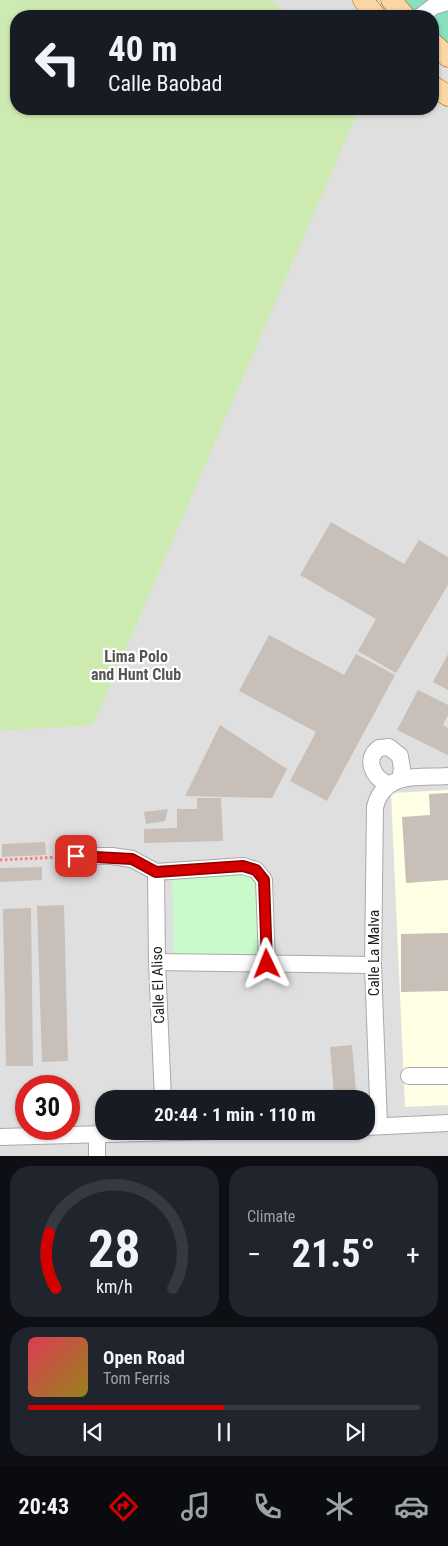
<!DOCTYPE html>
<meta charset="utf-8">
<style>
body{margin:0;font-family:"Roboto Condensed",sans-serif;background:#20242c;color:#f1f3f6;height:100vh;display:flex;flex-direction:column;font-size:19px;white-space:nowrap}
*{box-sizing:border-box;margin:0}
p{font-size:16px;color:#9ea1a6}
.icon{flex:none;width:28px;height:28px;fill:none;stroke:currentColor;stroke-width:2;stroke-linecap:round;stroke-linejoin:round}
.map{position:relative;height:1156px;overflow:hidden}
.drawer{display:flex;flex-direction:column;gap:10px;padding:10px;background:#0d0f14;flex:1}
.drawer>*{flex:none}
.hud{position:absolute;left:10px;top:10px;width:429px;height:105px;border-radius:20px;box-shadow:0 1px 4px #0004;background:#171b24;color:#f1f3f6;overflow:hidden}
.speed{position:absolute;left:15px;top:1075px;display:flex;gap:10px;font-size:25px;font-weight:700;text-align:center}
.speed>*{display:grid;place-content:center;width:65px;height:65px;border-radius:50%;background:#171b24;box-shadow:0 1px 4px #0004;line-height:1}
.speed .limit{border:8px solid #d22;background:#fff;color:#111}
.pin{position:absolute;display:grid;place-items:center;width:42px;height:42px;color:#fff;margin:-21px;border-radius:10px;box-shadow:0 2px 8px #0006}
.me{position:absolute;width:55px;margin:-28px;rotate:358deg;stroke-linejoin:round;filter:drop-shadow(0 0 4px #0008)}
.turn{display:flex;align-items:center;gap:18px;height:105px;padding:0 15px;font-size:22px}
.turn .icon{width:65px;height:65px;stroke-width:2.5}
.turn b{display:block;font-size:35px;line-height:42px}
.big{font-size:38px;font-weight:700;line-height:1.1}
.drawer .card{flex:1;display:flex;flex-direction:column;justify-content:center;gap:8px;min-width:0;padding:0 18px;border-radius:20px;background:#20242c}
.drawer .dial{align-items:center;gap:0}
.dial svg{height:130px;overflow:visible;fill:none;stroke:#363941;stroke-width:7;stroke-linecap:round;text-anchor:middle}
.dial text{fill:#f1f3f6;stroke:none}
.song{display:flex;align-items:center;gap:15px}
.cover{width:60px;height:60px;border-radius:8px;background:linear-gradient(135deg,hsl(350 70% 55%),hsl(50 70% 35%))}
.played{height:5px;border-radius:2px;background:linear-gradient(90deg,#d40000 50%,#363941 50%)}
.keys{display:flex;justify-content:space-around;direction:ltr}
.heat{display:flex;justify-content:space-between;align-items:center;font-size:28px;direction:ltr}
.drawer .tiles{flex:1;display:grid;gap:10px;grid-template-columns:1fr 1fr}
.card:last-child{grid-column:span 2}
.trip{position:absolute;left:95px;top:1090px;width:280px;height:50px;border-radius:20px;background:#171b24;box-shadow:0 1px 4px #0004;font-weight:700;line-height:50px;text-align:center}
.dock{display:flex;height:80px;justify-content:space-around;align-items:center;background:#090b0e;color:#9ea1a6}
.dock .icon{width:35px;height:35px}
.dock .selected{color:#d40000}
.dock b{font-size:22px;color:#f1f3f6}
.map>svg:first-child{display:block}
</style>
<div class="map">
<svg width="448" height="1156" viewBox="0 0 448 1156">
<rect width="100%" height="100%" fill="#f2efe9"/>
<path fill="#e0dfdf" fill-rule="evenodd" d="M0 0H448V1156H0ZM16 16H432V109H16ZM26 1086H69V1129H26ZM104 1099H366V1131H104Z"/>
<polygon fill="#ffffe5" points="448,790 448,1105 405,1107 391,793"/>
<polygon fill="#cdebb0" points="2,0 272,0 288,16 16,16 16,109 359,109 93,725 0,731 0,4"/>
<polygon fill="#c8facc" points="257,871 260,958 174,961 172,874"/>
<polygon fill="#88e0be" points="400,0 448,0 448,46 433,36 432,16 413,16"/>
<g fill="#c7bfb8">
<polygon points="331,522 404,564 419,540 448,557 448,585 396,673 358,651 376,619 300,575"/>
<polygon points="269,635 344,675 356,654 395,675 327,801 290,781 316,732 239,691"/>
<polygon points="448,654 448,690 433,682"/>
<polygon points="418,690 448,705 448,715 443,725 448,728 448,755 397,730"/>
<polygon points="220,725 287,769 272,798 185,796"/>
<polygon points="448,793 448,880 406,883 402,817 430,815 429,794"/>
<polygon points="197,798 221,798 223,841 144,843 144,829 177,828 177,809 197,809"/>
<polygon points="168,809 165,821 146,824 144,812"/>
<polygon points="45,842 46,855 2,857 2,844"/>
<polygon points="42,867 42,880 0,882 0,868"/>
<polygon points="64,905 68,1061 42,1062 37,906"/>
<polygon points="31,908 33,1066 6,1066 3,909"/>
<polygon points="448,933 448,991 401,992 401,934"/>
<polygon points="352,1045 356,1091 334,1094 330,1047"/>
</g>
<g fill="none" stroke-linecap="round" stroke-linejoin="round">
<defs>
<g id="minor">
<polyline points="421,16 434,6 448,2"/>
<path d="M387 784C373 777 364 759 379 748L389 747 400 756 402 769 400 779"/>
<polyline points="76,856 112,856 132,859 156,872 243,866 256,870 264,880 267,963"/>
<polyline points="156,872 157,962 163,1099"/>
<polyline points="157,962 373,965"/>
<polyline points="409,1076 448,1076"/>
<path d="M379 1126 373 965 375 807C384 771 418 778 448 776"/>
<polyline points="366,1127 448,1123"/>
<polyline points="97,1135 97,1156"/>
<polyline points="0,1137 213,1131"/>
</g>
<g id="major">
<polyline points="363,0 376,16"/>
<polyline points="391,0 405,16"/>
<polyline points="432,42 448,57"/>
<polyline points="432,85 448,96"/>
</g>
</defs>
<use href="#minor" stroke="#a9a9a9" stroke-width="18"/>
<use href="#major" stroke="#a06b00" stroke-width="21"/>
<polyline stroke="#fa8072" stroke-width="3" stroke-dasharray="2.5 2.5" stroke-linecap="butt" points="0,860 60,857"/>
<use href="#minor" stroke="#fff" stroke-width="16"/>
<use href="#major" stroke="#fcd6a4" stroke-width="20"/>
</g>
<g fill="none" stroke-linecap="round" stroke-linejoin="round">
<defs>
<polyline id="route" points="76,856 132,859 156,872 243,866 256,870 264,880 267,964"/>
</defs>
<use href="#route" stroke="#8a0000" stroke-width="12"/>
<use href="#route" stroke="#d40000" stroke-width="9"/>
</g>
<g text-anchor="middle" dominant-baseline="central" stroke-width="4.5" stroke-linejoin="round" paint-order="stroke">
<g font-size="15" fill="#222" stroke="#fff">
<text transform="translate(374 953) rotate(-90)">Calle La Malva</text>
<text transform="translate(158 985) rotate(-92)">Calle El Aliso</text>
</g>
<g font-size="16" font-weight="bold" fill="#555" stroke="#fff">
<text x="136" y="656">Lima Polo<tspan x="136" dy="18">and Hunt Club</tspan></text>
</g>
</g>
</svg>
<div class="speed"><div class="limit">30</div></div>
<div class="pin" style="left:76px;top:856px;background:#d93025"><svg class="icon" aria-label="arrive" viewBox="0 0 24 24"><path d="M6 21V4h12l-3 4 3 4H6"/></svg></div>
<svg class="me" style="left:267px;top:964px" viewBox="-20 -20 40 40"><path d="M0-17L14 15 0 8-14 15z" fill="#d40000" stroke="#fff" stroke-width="4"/></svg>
<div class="trip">20:44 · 1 min · 110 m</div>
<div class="hud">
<div class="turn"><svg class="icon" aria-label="left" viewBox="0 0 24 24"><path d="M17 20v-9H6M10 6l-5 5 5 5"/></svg><div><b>40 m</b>Calle Baobad</div></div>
</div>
</div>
<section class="drawer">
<div class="tiles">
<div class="card dial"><svg viewBox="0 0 100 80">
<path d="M14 69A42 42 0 1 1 86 69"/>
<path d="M14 69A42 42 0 0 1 10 35" stroke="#d40000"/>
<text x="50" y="56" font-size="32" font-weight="700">28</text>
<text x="50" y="72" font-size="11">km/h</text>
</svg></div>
<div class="card"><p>Climate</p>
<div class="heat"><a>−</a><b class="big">21.5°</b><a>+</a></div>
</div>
<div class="card">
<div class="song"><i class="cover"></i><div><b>Open Road</b><p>Tom Ferris</p></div></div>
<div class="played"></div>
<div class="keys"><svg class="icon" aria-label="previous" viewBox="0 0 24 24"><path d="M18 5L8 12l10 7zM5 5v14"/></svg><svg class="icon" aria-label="pause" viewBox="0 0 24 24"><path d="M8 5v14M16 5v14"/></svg><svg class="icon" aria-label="next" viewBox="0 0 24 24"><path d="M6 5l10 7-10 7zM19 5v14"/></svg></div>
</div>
</div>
</section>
<nav class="dock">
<b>20:43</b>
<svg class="icon selected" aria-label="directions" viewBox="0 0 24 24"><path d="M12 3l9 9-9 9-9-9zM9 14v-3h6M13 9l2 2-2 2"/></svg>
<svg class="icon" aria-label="music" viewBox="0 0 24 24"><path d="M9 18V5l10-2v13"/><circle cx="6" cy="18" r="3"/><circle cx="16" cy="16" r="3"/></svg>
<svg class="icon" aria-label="phone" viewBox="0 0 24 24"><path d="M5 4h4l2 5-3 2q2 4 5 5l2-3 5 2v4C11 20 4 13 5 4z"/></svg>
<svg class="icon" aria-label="climate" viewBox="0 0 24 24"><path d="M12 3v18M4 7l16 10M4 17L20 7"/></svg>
<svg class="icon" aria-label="car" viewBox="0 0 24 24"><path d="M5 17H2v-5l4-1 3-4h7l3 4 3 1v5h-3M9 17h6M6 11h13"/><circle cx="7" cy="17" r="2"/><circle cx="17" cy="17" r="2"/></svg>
</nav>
